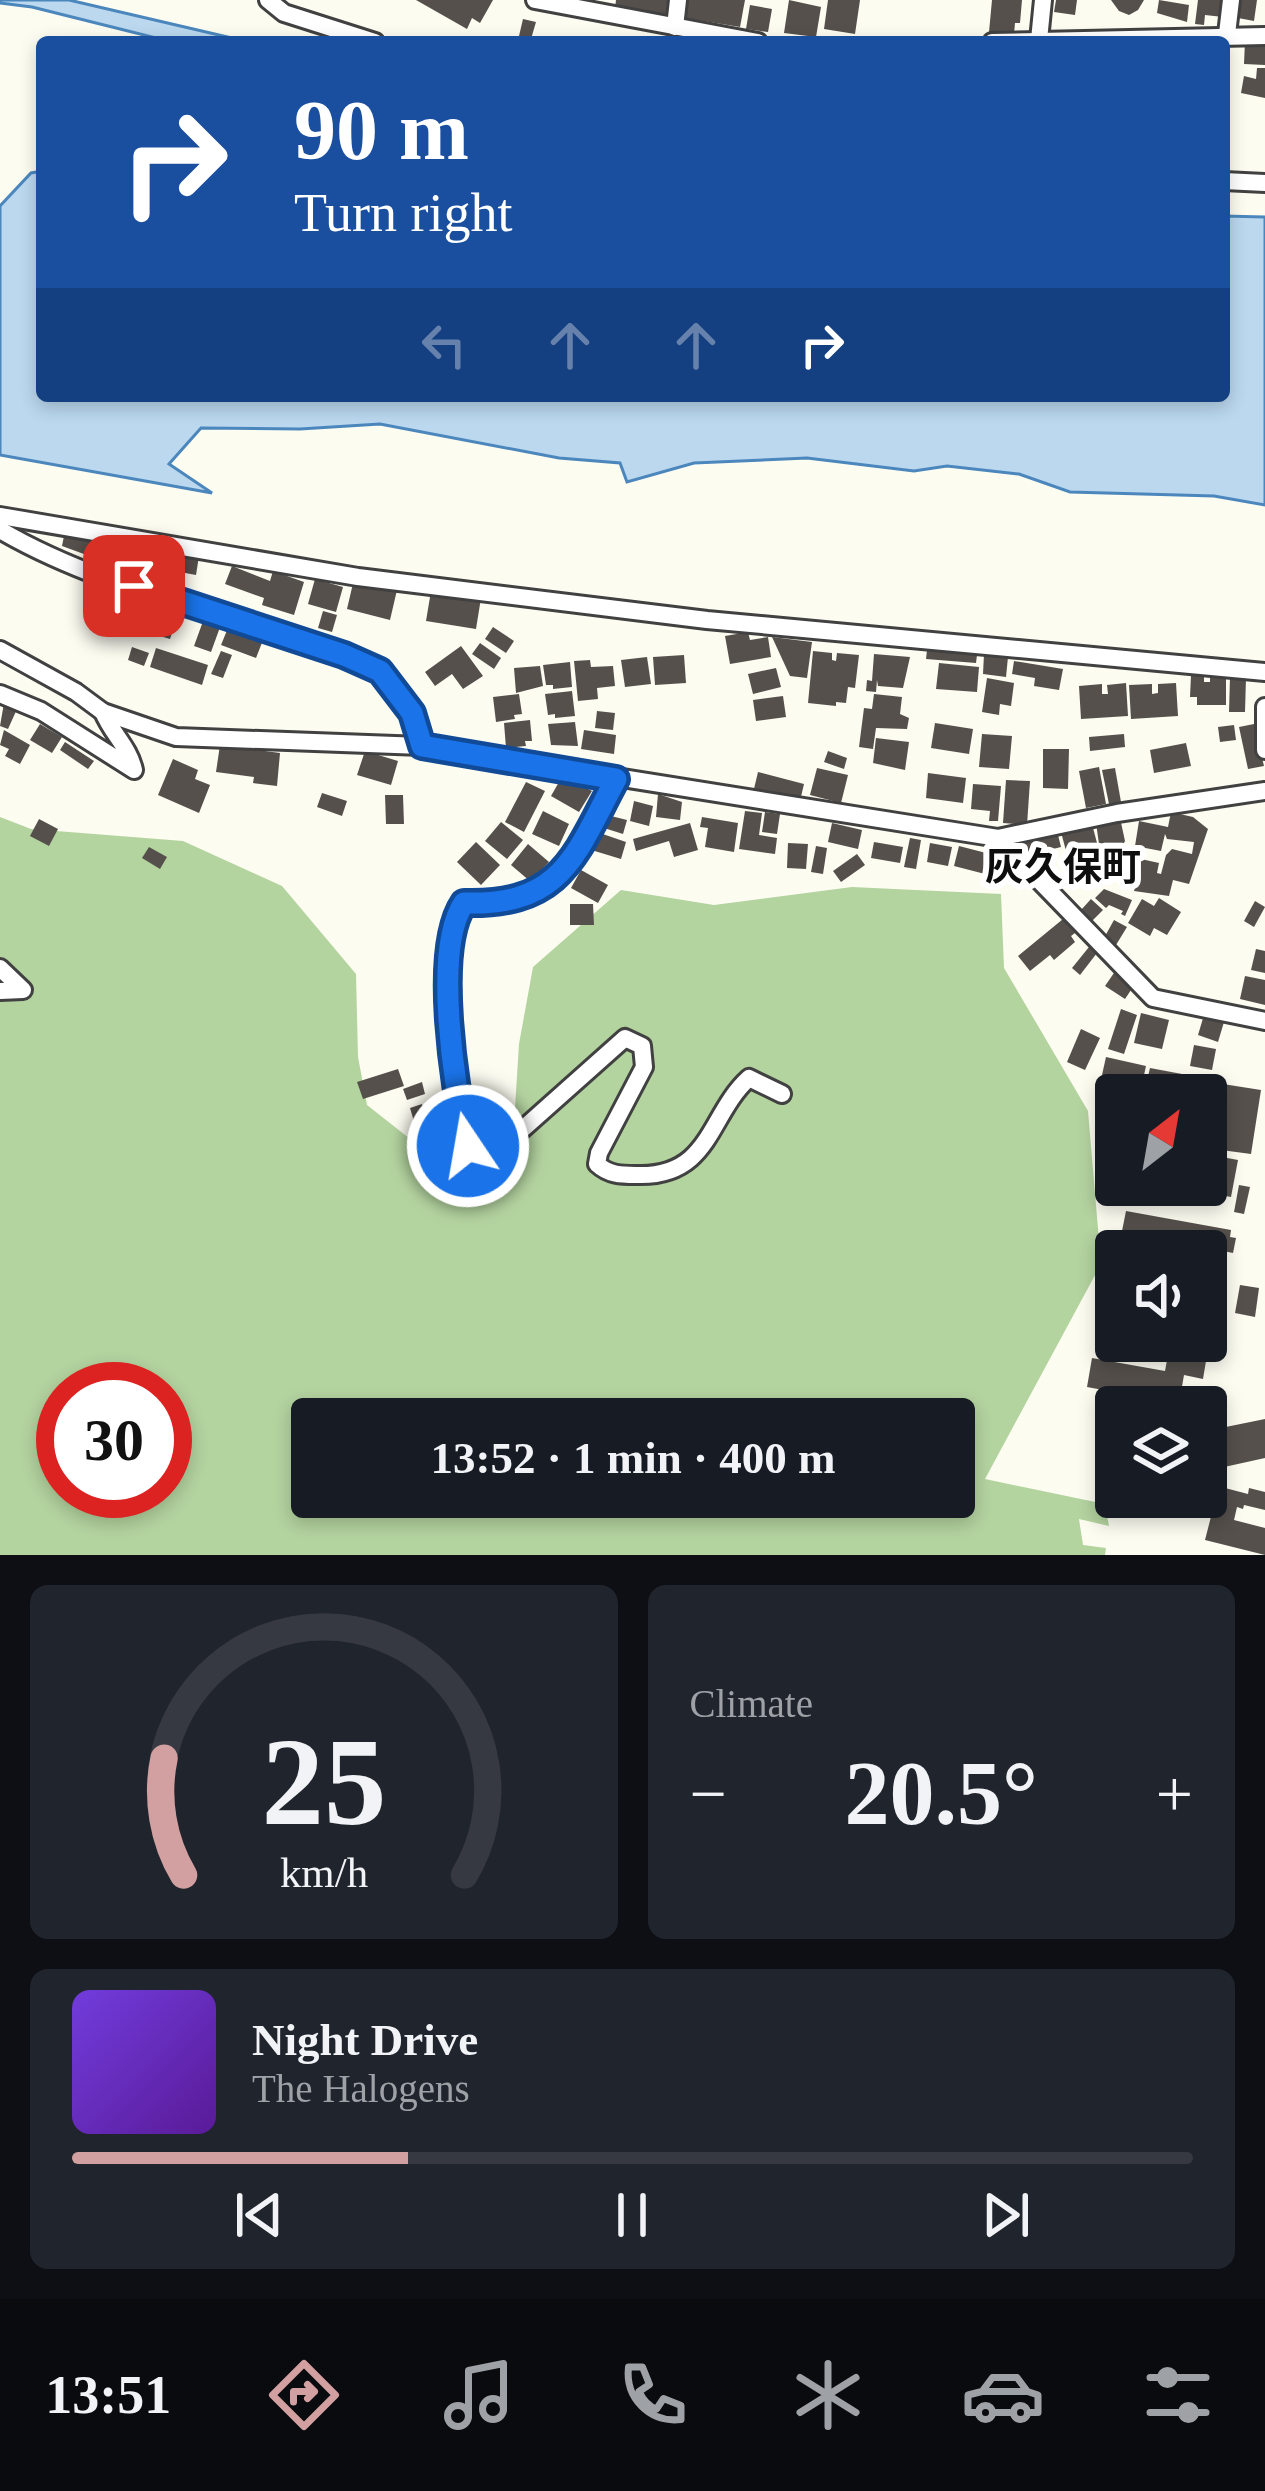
<!DOCTYPE html>
<meta charset="utf-8">
<style>
body{margin:0;font-family:"Times New Roman","Noto Sans JP",serif;background:#20242c;color:#f1f3f6;height:100vh;display:flex;flex-direction:column;font-size:45px;white-space:nowrap}
*{box-sizing:border-box;margin:0}
p{font-size:39px;color:#9ea1a6}
.icon{flex:none;width:66px;height:66px;fill:none;stroke:currentColor;stroke-width:2;stroke-linecap:round;stroke-linejoin:round}
.map{position:relative;height:1555px;overflow:hidden}
.details{display:flex;flex-direction:column;gap:30px;padding:30px;background:#0d0f14;flex:1}
.details>*{flex:none}
.banner{position:absolute;left:36px;top:36px;width:1194px;height:366px;border-radius:12px;box-shadow:0 6px 18px #0003;background:#1a4fa0;color:#fff;overflow:hidden}
.needle{width:78px;rotate:31deg}
.controls{position:absolute;left:1095px;top:1074px;display:grid;gap:24px}
.controls a{display:grid;place-items:center;width:132px;height:132px;border-radius:12px;background:#171b24;box-shadow:0 6px 18px #0003;font-size:60px}
.speed{position:absolute;left:36px;top:1362px;display:flex;gap:24px;font-size:60px;font-weight:700;text-align:center}
.speed>*{display:grid;place-content:center;width:156px;height:156px;border-radius:50%;background:#171b24;box-shadow:0 6px 18px #0003;line-height:1}
.speed .limit{border:18px solid #d22;background:#fff;color:#111}
.pin{position:absolute;display:grid;place-items:center;width:102px;height:102px;color:#fff;margin:-51px;border-radius:24px;box-shadow:0 6px 18px #0006}
.me{position:absolute;width:132px;margin:-66px;rotate:348deg;stroke-linejoin:round;filter:drop-shadow(0 0 9px #0008)}
.turn{display:flex;align-items:center;gap:42px;height:252px;padding:0 60px;font-size:54px}
.turn .icon{width:156px;height:156px;stroke-width:2.5}
.turn b{display:block;font-size:84px;line-height:102px}
.lanes{display:flex;align-items:center;height:114px;padding:0 60px;background:#0003;justify-content:center;gap:60px;direction:ltr}
.lanes .off{opacity:.35}
.big{font-size:90px;font-weight:800;line-height:1.1}
.details .card{flex:1;display:flex;flex-direction:column;justify-content:center;gap:18px;min-width:0;padding:0 42px;border-radius:18px;background:#20242c}
.details .dial{align-items:center;gap:0}
.dial svg{height:312px;overflow:visible;fill:none;stroke:#363941;stroke-width:7;stroke-linecap:round;text-anchor:middle}
.dial text{fill:#f1f3f6;stroke:none}
.song{display:flex;align-items:center;gap:36px}
.cover{width:144px;height:144px;border-radius:18px;background:linear-gradient(135deg,hsl(260 70% 55%),hsl(270 70% 35%))}
.played{height:12px;border-radius:6px;background:linear-gradient(90deg,#d2a0a0 30%,#363941 30%)}
.keys{display:flex;justify-content:space-around;direction:ltr}
.heat{display:flex;justify-content:space-between;align-items:center;font-size:66px;direction:ltr}
.details .tiles{flex:1;display:grid;gap:30px;grid-template-columns:1fr 1fr}
.card:last-child{grid-column:span 2}
.trip{position:absolute;left:291px;top:1398px;width:684px;height:120px;border-radius:12px;background:#171b24;box-shadow:0 6px 18px #0003;font-weight:800;line-height:120px;text-align:center}
.tabs{display:flex;height:192px;justify-content:space-around;align-items:center;background:#090b0e;color:#9ea1a6}
.tabs .icon{width:84px;height:84px}
.tabs .on{color:#d2a0a0}
.tabs b{font-size:54px;color:#f1f3f6}
.map>svg:first-child{display:block}
</style>
<div class="map">
<svg width="1265" height="1555" viewBox="0 0 1265 1555">
<rect width="100%" height="100%" fill="#fdfcf1"/>
<path fill="#b3d39f" fill-rule="evenodd" d="M0 817 31 829 183 841 282 886 356 974 358 1057 367 1105 428 1153 512 1155 519 1044 533 967 621 890 714 905 852 887 1001 894 1004 968 1088 1111 1101 1264 985 1479 1105 1504 1109 1526 1079 1519 1083 1545 1106 1548 1105 1555H0ZM63 1389H165V1491H63ZM312 1419H954V1497H312Z"/>
<g fill="#bbd8ef" stroke="#4b87bc" stroke-width="3">
<polygon points="0,0 69,0 249,42 172,42 32,7 0,3"/>
<polygon points="42,171 42,396 1224,396 1224,216 1265,217 1265,505 1214,496 1070,492 1019,474 947,466 914,471 807,458 694,463 627,482 620,463 559,458 380,424 300,429 201,428 169,464 212,493 0,455 0,206 31,173"/>
</g>
<g fill="#55504c">
<polygon points="416,0 493,0 480,23 472,18 467,29"/>
<polygon points="616,0 670,0 668,15 615,8"/>
<polygon points="688,0 745,0 740,27 685,18"/>
<polygon points="789,0 821,7 816,37 784,33"/>
<polygon points="828,0 860,0 855,34 824,29"/>
<polygon points="992,0 1022,0 1020,23 1015,23 1014,34 989,32"/>
<polygon points="1056,0 1077,0 1075,15 1054,12"/>
<polygon points="1111,0 1144,0 1138,10 1129,15 1119,11"/>
<polygon points="1159,0 1189,5 1187,22 1157,13"/>
<polygon points="1198,0 1225,0 1223,17 1205,15 1204,25 1195,24"/>
<polygon points="1240,0 1257,0 1254,21 1238,18"/>
<polygon points="750,5 772,9 768,32 746,29"/>
<polygon points="523,19 536,22 531,39 519,36"/>
<polygon points="1245,41 1265,42 1265,65 1244,64"/>
<polygon points="1257,68 1265,68 1265,98 1241,93 1244,76 1256,79"/>
<polygon points="65,531 95,537 92,557 62,546"/>
<polygon points="158,549 199,556 196,575 180,572 181,566 156,562"/>
<polygon points="232,566 270,581 273,571 304,582 294,615 262,605 264,598 225,584"/>
<polygon points="315,579 343,587 336,612 308,604"/>
<polygon points="354,579 397,590 390,620 347,609"/>
<polygon points="431,591 481,598 476,629 426,621"/>
<polygon points="126,595 159,606 151,631 145,629 143,637 115,629"/>
<polygon points="164,599 181,605 170,639 153,634"/>
<polygon points="323,611 337,615 332,632 318,628"/>
<polygon points="206,613 223,619 211,652 194,646"/>
<polygon points="230,623 265,635 256,658 221,645"/>
<polygon points="493,627 514,641 506,653 485,639"/>
<polygon points="748,632 750,640 768,637 771,657 730,664 725,636"/>
<polygon points="772,637 812,642 807,678 790,676"/>
<polygon points="480,643 501,658 494,669 472,654"/>
<polygon points="461,646 483,676 463,689 452,674 435,686 425,672"/>
<polygon points="132,647 149,653 144,666 128,660"/>
<polygon points="156,648 208,665 202,685 150,667"/>
<polygon points="927,650 977,655 976,663 926,659"/>
<polygon points="221,651 232,655 223,678 211,674"/>
<polygon points="813,651 832,653 832,660 836,661 837,653 859,655 855,688 848,687 846,703 836,702 836,706 808,703"/>
<polygon points="874,654 910,657 903,688 878,686 877,680 876,692 866,691 867,680 872,681"/>
<polygon points="984,654 1008,657 1006,677 983,674"/>
<polygon points="684,655 686,683 655,685 653,657"/>
<polygon points="647,657 651,684 625,687 621,660"/>
<polygon points="590,660 591,667 613,666 615,686 597,688 598,699 578,701 574,661"/>
<polygon points="1014,661 1063,669 1059,690 1034,686 1035,678 1012,674"/>
<polygon points="570,662 572,687 553,689 553,685 546,685 543,665"/>
<polygon points="939,663 979,667 977,692 936,689"/>
<polygon points="540,666 543,686 516,693 514,668"/>
<polygon points="776,668 781,687 753,694 748,674"/>
<polygon points="1191,675 1204,676 1204,682 1210,682 1210,677 1226,677 1226,705 1197,705 1197,697 1190,697"/>
<polygon points="1230,677 1246,678 1245,712 1229,712"/>
<polygon points="987,678 1014,683 1011,706 1000,704 999,715 982,712"/>
<polygon points="1126,683 1128,716 1081,719 1079,686 1102,684 1102,694 1108,694 1107,685"/>
<polygon points="1176,683 1178,716 1131,719 1129,685 1152,684 1152,694 1158,693 1158,684"/>
<polygon points="572,691 575,716 555,718 555,714 548,715 545,694"/>
<polygon points="519,694 522,714 514,715 515,719 496,722 493,697"/>
<polygon points="874,694 902,697 900,714 909,718 907,729 876,728 873,749 859,747 864,708 872,709"/>
<polygon points="783,696 786,717 756,721 753,700"/>
<polygon points="4,703 17,709 8,729 0,726"/>
<polygon points="597,711 615,713 613,730 595,728"/>
<polygon points="530,720 532,741 525,741 526,746 506,748 504,723"/>
<polygon points="575,722 578,746 551,745 548,724"/>
<polygon points="935,723 973,729 969,754 931,748"/>
<polygon points="40,724 62,737 52,753 30,740"/>
<polygon points="1254,724 1264,766 1248,769 1239,727"/>
<polygon points="1234,725 1236,740 1220,742 1218,727"/>
<polygon points="4,730 30,745 20,764 5,756 9,749 0,745"/>
<polygon points="584,730 616,735 614,754 581,749"/>
<polygon points="982,734 1012,736 1009,769 979,767"/>
<polygon points="1124,734 1125,747 1090,751 1089,737"/>
<polygon points="876,738 909,742 905,770 873,763"/>
<polygon points="65,742 94,761 88,769 60,750"/>
<polygon points="1186,743 1191,766 1154,773 1150,750"/>
<polygon points="220,745 280,753 277,786 253,783 254,777 216,772"/>
<polygon points="1043,749 1069,749 1068,789 1043,788"/>
<polygon points="365,751 398,761 391,785 357,775"/>
<polygon points="828,751 847,758 844,769 824,762"/>
<polygon points="173,759 198,770 195,779 210,785 199,813 158,795"/>
<polygon points="1099,767 1106,804 1086,808 1079,771"/>
<polygon points="817,768 848,775 841,803 810,795"/>
<polygon points="1115,768 1121,802 1109,804 1102,770"/>
<polygon points="758,772 804,784 799,805 753,793"/>
<polygon points="928,773 966,778 963,803 926,798"/>
<polygon points="563,775 592,791 579,812 551,796"/>
<polygon points="1006,780 1030,781 1027,825 1003,823"/>
<polygon points="526,782 545,791 524,832 505,822"/>
<polygon points="973,784 1001,786 998,821 989,821 990,811 971,809"/>
<polygon points="322,793 347,801 342,816 317,807"/>
<polygon points="658,794 682,802 680,820 656,817"/>
<polygon points="385,795 403,795 404,824 386,824"/>
<polygon points="634,801 653,806 649,826 630,821"/>
<polygon points="543,811 569,824 559,846 532,834"/>
<polygon points="745,811 762,813 759,835 777,838 775,854 739,849"/>
<polygon points="765,812 780,814 777,834 762,832"/>
<polygon points="1171,812 1193,817 1208,829 1189,884 1173,880 1169,896 1134,891 1138,878 1119,874 1123,855 1159,863 1157,873 1161,874 1166,855 1172,849 1192,854 1194,842 1167,839 1165,834 1161,851 1135,846 1139,821 1168,827"/>
<polygon points="607,815 627,820 623,834 604,828"/>
<polygon points="702,817 738,823 734,852 705,847 708,828 700,827"/>
<polygon points="1120,818 1125,841 1117,855 1099,844 1096,823"/>
<polygon points="39,819 58,829 49,846 30,836"/>
<polygon points="501,822 523,840 507,859 485,841"/>
<polygon points="690,823 698,850 674,857 669,841 636,851 633,839"/>
<polygon points="832,823 862,830 858,849 828,842"/>
<polygon points="1092,824 1097,843 1066,851 1061,832"/>
<polygon points="594,831 626,842 621,859 588,849"/>
<polygon points="1057,831 1061,847 1025,856 1021,840"/>
<polygon points="910,838 921,840 916,869 904,867"/>
<polygon points="476,842 500,865 481,885 457,862"/>
<polygon points="874,842 903,847 900,863 871,858"/>
<polygon points="788,843 808,844 806,869 787,868"/>
<polygon points="930,843 952,847 948,866 927,862"/>
<polygon points="528,844 549,862 531,882 511,865"/>
<polygon points="816,846 827,848 823,874 811,872"/>
<polygon points="959,846 990,854 985,874 954,866"/>
<polygon points="149,847 167,857 160,869 142,858"/>
<polygon points="857,854 865,865 841,882 833,871"/>
<polygon points="581,870 608,885 598,903 571,888"/>
<polygon points="1104,889 1132,900 1125,916 1121,914 1123,911 1109,905 1106,908 1095,898"/>
<polygon points="1159,898 1181,912 1167,935 1154,928 1150,936 1128,923 1142,899 1154,906"/>
<polygon points="1091,899 1103,910 1092,921 1081,910"/>
<polygon points="1255,901 1265,907 1254,927 1244,921"/>
<polygon points="570,904 593,904 594,925 570,925"/>
<polygon points="1063,919 1075,933 1071,936 1075,942 1054,960 1050,955 1030,971 1018,956"/>
<polygon points="1114,920 1127,927 1116,945 1104,938"/>
<polygon points="1089,947 1097,953 1080,975 1072,968"/>
<polygon points="1256,949 1265,951 1265,973 1251,970"/>
<polygon points="1116,970 1135,984 1125,999 1105,986"/>
<polygon points="1245,976 1265,980 1265,1005 1240,999"/>
<polygon points="1121,1009 1137,1015 1124,1054 1108,1049"/>
<polygon points="1141,1013 1169,1020 1162,1049 1134,1043"/>
<polygon points="1204,1015 1224,1022 1218,1042 1198,1035"/>
<polygon points="1081,1029 1100,1038 1085,1070 1067,1062"/>
<polygon points="1194,1045 1216,1049 1212,1070 1190,1066"/>
<polygon points="1106,1057 1146,1066 1142,1084 1102,1075"/>
<polygon points="1150,1068 1182,1074 1179,1091 1146,1085"/>
<polygon points="398,1069 404,1086 363,1099 357,1082"/>
<polygon points="1191,1079 1261,1090 1251,1154 1206,1148 1206,1095 1189,1095"/>
<polygon points="422,1082 425,1094 407,1100 403,1089"/>
<polygon points="422,1104 430,1131 418,1135 410,1108"/>
<polygon points="1206,1154 1238,1160 1231,1197 1198,1191 1200,1185 1206,1185"/>
<polygon points="1239,1185 1250,1187 1244,1214 1234,1212"/>
<polygon points="1126,1211 1231,1230 1230,1237 1236,1238 1233,1253 1218,1250 1216,1264 1206,1262 1206,1251 1151,1251 1152,1242 1121,1236"/>
<polygon points="1240,1285 1259,1288 1255,1317 1235,1313"/>
<polygon points="1112,1305 1116,1306 1116,1341 1149,1341 1147,1353 1104,1345"/>
<polygon points="1183,1341 1196,1341 1195,1347 1208,1349 1203,1379 1184,1375 1179,1404 1087,1387 1092,1358 1165,1371 1170,1344 1182,1347"/>
<polygon points="1265,1419 1265,1458 1206,1471 1206,1431"/>
<polygon points="1206,1488 1224,1492 1225,1488 1248,1494 1249,1488 1265,1492 1265,1510 1244,1505 1243,1509 1237,1507 1234,1520 1265,1528 1265,1555 1205,1540 1215,1501 1206,1499"/>
</g>
<g fill="none" stroke-linecap="round" stroke-linejoin="round">
<defs>
<g id="minor">
<polyline points="268,0 284,13 375,42"/>
<polyline points="535,0 758,42"/>
<polyline points="675,27 678,0"/>
<polyline points="1227,34 1231,0"/>
<polyline points="1039,40 1043,0"/>
<polyline points="992,42 1265,36"/>
<polyline points="1224,181 1265,183"/>
<polyline points="0,516 358,577 707,620 1265,672"/>
<path d="M0 530C82 578 180 603 270 632 305 643 352 651 383 674 404 690 418 720 422 746"/>
<polyline points="0,650 76,692 103,712 176,737 422,746 998,838 1117,813 1265,791"/>
<path d="M0 694 41 711 134 770C129 747 112 734 103 712"/>
<polyline points="1265,707 1265,750"/>
<path d="M616 779C575 855 563 906 464 903 432 949 455 1091 468 1146L482 1153 516 1135 625 1038 642 1046 644 1067 599 1153 597 1164C610 1176 623 1175 641 1175 711 1175 709 1114 749 1078L782 1094"/>
<polyline points="998,838 1153,998 1265,1021"/>
<polyline points="0,968 23,990 0,991"/>
</g>
</defs>
<use href="#minor" stroke="#414141" stroke-width="22"/>
<use href="#minor" stroke="#fff" stroke-width="16"/>
</g>
<g fill="none" stroke-linecap="round" stroke-linejoin="round">
<defs>
<path id="route" d="M134 586 344 655 380 671 412 713 422 746 616 779C575 855 563 906 464 903 432 950 455 1091 468 1146"/>
</defs>
<use href="#route" stroke="#114b97" stroke-width="30"/>
<use href="#route" stroke="#1a73e8" stroke-width="21"/>
</g>
<g text-anchor="middle" dominant-baseline="central" stroke-width="12" stroke-linejoin="round" paint-order="stroke">
<g font-size="39" font-weight="bold" fill="#0e0e0e" stroke="#fff">
<text x="1063" y="866">灰久保町</text>
</g>
</g>
</svg>
<div class="controls">
<a><svg class="needle" viewBox="-14 -14 28 28"><path d="M0-13l5 13h-10z" fill="#e53935"/><path d="M0 13l5-13h-10z" fill="#9ea1a6"/></svg></a>
<a><svg class="icon" aria-label="sound" viewBox="0 0 24 24"><path d="M4 9h4l5-4v14l-5-4H4zM17 9q2 3 0 6"/></svg></a>
<a><svg class="icon" aria-label="layers" viewBox="0 0 24 24"><path d="M12 4l9 5-9 5-9-5zM3 14l9 5 9-5"/></svg></a>
</div>
<div class="speed"><div class="limit">30</div></div>
<div class="pin" style="left:134px;top:586px;background:#d93025"><svg class="icon" aria-label="arrive" viewBox="0 0 24 24"><path d="M6 21V4h12l-3 4 3 4H6"/></svg></div>
<svg class="me" style="left:468px;top:1146px" viewBox="-20 -20 40 40"><circle r="17" fill="#1a73e8" stroke="#fff" stroke-width="3"/><path d="M0-11L8 9 0 5-8 9z" fill="#fff"/></svg>
<div class="trip">13:52 · 1 min · 400 m</div>
<div class="banner">
<div class="turn"><svg class="icon" aria-label="right" viewBox="0 0 24 24"><path d="M7 20v-9h11M14 6l5 5-5 5"/></svg><div><b>90 m</b>Turn right</div></div>
<div class="lanes"><svg class="icon off" aria-label="left" viewBox="0 0 24 24"><path d="M17 20v-9H6M10 6l-5 5 5 5"/></svg><svg class="icon off" aria-label="ahead" viewBox="0 0 24 24"><path d="M12 20V5M6 11l6-6 6 6"/></svg><svg class="icon off" aria-label="ahead" viewBox="0 0 24 24"><path d="M12 20V5M6 11l6-6 6 6"/></svg><svg class="icon" aria-label="right" viewBox="0 0 24 24"><path d="M7 20v-9h11M14 6l5 5-5 5"/></svg></div>
</div>
</div>
<section class="details">
<div class="tiles">
<div class="card dial"><svg viewBox="0 0 100 80">
<path d="M14 69A42 42 0 1 1 86 69"/>
<path d="M14 69A42 42 0 0 1 9 39" stroke="#d2a0a0"/>
<text x="50" y="56" font-size="32" font-weight="700">25</text>
<text x="50" y="72" font-size="11">km/h</text>
</svg></div>
<div class="card"><p>Climate</p>
<div class="heat"><a>−</a><b class="big">20.5°</b><a>+</a></div>
</div>
<div class="card">
<div class="song"><i class="cover"></i><div><b>Night Drive</b><p>The Halogens</p></div></div>
<div class="played"></div>
<div class="keys"><svg class="icon" aria-label="previous" viewBox="0 0 24 24"><path d="M18 5L8 12l10 7zM5 5v14"/></svg><svg class="icon" aria-label="pause" viewBox="0 0 24 24"><path d="M8 5v14M16 5v14"/></svg><svg class="icon" aria-label="next" viewBox="0 0 24 24"><path d="M6 5l10 7-10 7zM19 5v14"/></svg></div>
</div>
</div>
</section>
<nav class="tabs">
<b>13:51</b>
<svg class="icon on" aria-label="directions" viewBox="0 0 24 24"><path d="M12 3l9 9-9 9-9-9zM9 14v-3h6M13 9l2 2-2 2"/></svg>
<svg class="icon" aria-label="music" viewBox="0 0 24 24"><path d="M9 18V5l10-2v13"/><circle cx="6" cy="18" r="3"/><circle cx="16" cy="16" r="3"/></svg>
<svg class="icon" aria-label="phone" viewBox="0 0 24 24"><path d="M5 4h4l2 5-3 2q2 4 5 5l2-3 5 2v4C11 20 4 13 5 4z"/></svg>
<svg class="icon" aria-label="climate" viewBox="0 0 24 24"><path d="M12 3v18M4 7l16 10M4 17L20 7"/></svg>
<svg class="icon" aria-label="car" viewBox="0 0 24 24"><path d="M5 17H2v-5l4-1 3-4h7l3 4 3 1v5h-3M9 17h6M6 11h13"/><circle cx="7" cy="17" r="2"/><circle cx="17" cy="17" r="2"/></svg>
<svg class="icon" aria-label="filters" viewBox="0 0 24 24"><path d="M4 7h16M4 17h16"/><circle cx="9" cy="7" r="2"/><circle cx="15" cy="17" r="2"/></svg>
</nav>
